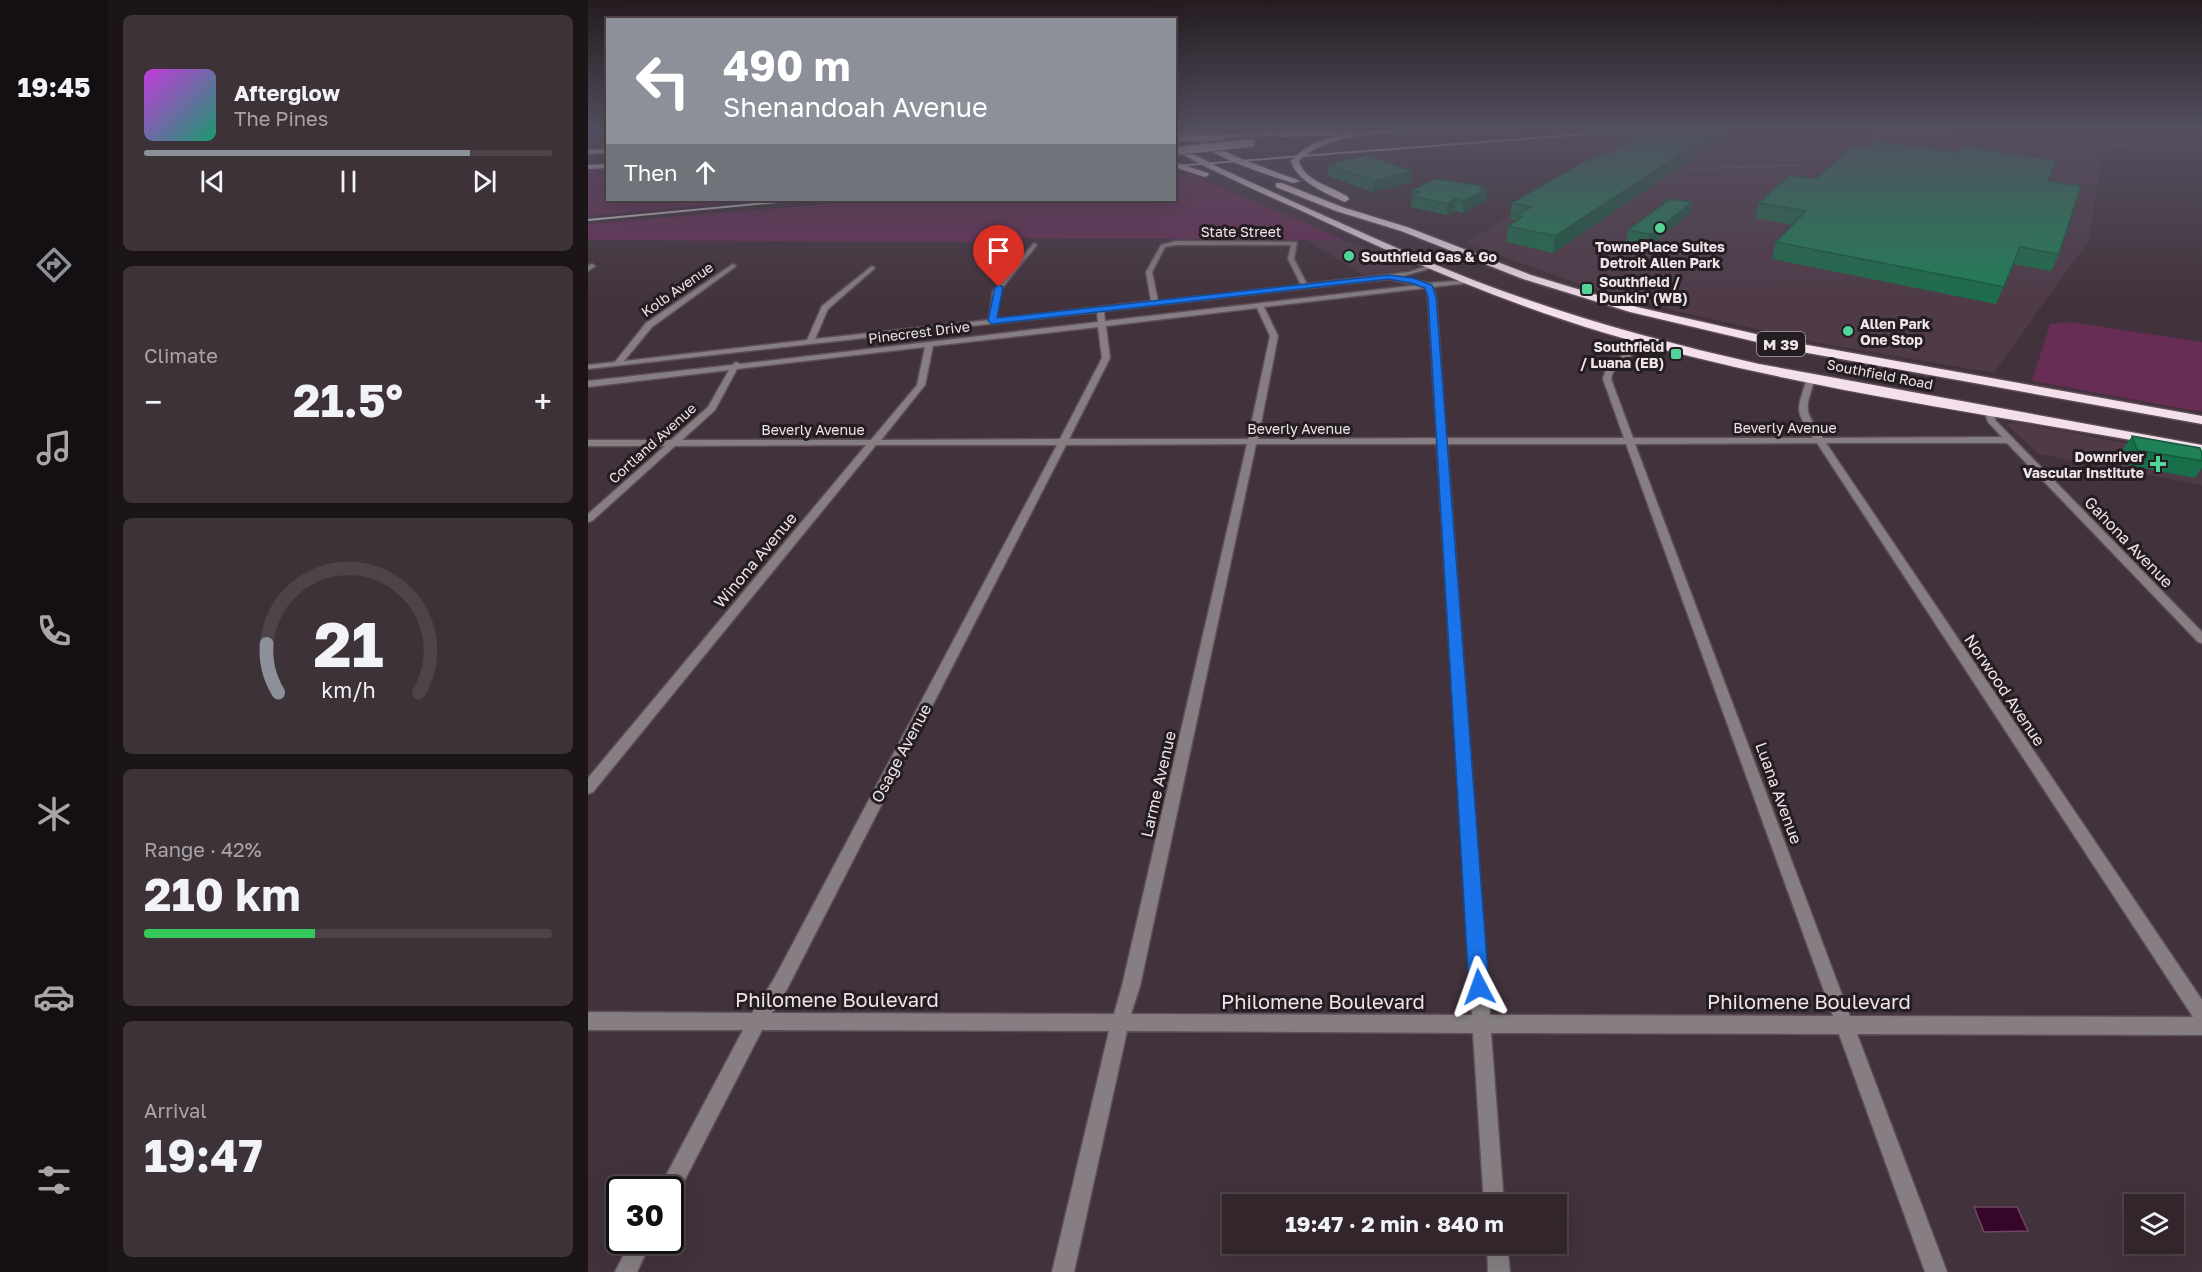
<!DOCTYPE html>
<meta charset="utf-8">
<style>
body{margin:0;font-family:"Golos Text",sans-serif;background:#3d3238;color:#f1f3f6;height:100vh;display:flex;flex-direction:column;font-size:22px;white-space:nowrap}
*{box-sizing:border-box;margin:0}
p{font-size:20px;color:#a8a5a9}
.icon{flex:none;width:33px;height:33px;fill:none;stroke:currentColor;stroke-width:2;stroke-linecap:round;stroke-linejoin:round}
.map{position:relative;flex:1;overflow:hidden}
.panel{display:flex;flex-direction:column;gap:15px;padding:15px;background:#1c1518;width:480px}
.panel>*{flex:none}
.hud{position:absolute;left:18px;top:18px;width:570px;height:183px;border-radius:0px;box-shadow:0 6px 24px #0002,0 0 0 2px #4d4348;background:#8c9099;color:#fff;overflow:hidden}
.tools{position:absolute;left:1536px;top:1194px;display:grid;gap:12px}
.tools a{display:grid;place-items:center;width:60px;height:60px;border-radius:0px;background:#32262c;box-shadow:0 6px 24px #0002,0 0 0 2px #4d4348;font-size:30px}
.speed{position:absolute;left:18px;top:1176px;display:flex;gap:12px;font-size:30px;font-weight:700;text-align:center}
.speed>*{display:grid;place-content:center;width:78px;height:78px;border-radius:50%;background:#32262c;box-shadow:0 6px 24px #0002,0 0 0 2px #4d4348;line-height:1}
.speed .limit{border:3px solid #111;border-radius:9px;background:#fff;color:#111}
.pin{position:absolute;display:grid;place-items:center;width:51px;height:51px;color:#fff;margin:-62px -26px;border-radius:50% 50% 50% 0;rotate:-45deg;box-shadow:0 0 6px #0007}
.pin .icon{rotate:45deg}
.me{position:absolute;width:66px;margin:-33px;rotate:356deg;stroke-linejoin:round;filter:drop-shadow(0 0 4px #0008)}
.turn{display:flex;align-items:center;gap:21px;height:126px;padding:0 18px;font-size:27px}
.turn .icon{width:78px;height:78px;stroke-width:2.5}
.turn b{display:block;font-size:42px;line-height:51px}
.then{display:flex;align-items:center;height:57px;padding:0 18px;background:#0003;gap:12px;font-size:22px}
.big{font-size:45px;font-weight:700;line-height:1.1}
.panel .tile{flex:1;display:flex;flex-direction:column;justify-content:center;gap:9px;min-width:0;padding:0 21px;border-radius:9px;background:#3d3238}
.panel .dial{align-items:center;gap:0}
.dial svg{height:156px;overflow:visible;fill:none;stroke:#4d4348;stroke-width:7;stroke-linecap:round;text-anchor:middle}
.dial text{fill:#f1f3f6;stroke:none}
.song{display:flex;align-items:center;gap:18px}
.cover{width:72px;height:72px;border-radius:9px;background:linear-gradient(135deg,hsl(290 70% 55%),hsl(160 70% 35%))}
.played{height:6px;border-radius:3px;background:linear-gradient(90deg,#8c9099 80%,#4d4348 80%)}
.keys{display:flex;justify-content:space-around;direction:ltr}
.heat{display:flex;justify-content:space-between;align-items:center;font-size:33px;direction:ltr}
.charge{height:9px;border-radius:4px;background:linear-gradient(90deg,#34c759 42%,#4d4348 0)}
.trip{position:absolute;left:634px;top:1194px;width:345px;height:60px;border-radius:0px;background:#32262c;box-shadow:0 6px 24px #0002,0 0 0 2px #4d4348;font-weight:700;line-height:60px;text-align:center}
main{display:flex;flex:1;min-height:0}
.menu{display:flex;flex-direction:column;width:108px;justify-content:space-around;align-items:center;background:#140f12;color:#a8a5a9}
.menu .icon{width:42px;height:42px}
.menu .selected{color:#8c9099}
.menu b{font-size:27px;color:#f1f3f6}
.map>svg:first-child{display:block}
</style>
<main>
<nav class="menu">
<b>19:45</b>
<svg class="icon selected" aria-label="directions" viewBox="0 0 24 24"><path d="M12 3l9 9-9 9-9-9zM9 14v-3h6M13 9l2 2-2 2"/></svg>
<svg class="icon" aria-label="music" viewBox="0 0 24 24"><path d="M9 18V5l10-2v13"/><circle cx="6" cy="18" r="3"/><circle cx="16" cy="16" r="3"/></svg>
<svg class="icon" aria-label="phone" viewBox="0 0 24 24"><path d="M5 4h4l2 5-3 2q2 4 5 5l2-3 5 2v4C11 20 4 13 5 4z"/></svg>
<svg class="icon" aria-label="climate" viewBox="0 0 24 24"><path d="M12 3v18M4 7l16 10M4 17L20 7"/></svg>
<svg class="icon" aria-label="car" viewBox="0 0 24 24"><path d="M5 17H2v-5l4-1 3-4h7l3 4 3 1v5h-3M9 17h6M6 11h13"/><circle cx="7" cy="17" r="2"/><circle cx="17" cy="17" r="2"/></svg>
<svg class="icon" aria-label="filters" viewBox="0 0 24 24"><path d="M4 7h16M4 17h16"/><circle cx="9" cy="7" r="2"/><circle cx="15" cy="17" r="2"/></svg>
</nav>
<section class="panel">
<div class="tile">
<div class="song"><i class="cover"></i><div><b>Afterglow</b><p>The Pines</p></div></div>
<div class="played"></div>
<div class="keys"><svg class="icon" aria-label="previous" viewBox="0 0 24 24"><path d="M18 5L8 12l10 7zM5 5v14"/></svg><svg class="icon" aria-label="pause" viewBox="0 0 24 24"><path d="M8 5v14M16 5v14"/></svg><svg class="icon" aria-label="next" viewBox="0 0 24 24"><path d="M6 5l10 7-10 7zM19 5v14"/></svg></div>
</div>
<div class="tile"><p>Climate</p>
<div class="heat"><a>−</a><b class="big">21.5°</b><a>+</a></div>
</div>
<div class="tile dial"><svg viewBox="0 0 100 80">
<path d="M14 69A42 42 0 1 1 86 69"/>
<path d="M14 69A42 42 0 0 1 8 44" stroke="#8c9099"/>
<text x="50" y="56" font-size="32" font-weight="700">21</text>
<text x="50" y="72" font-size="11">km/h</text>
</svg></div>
<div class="tile"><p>Range · 42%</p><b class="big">210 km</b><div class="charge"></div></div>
<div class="tile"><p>Arrival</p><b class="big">19:47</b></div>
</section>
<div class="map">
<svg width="1614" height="1272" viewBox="0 0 1614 1272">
<rect width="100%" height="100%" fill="#42323b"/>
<g fill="#4f3a47">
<polygon points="1141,128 1518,128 1501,240 1406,373 1237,344 1088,311 994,285 878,243 1047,136"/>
<polygon points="719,240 756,240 826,266 822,270 775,275"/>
<polygon points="1432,423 1614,458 1614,485 1451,454 1418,424"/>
</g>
<g fill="#682d54">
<polygon points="966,128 1029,128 822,142 796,143 789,141 822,136"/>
<polygon points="19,168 20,200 175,200 0,216 0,169"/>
<polygon points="600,173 756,240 402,238 383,242 0,240 0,224 288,200 586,200 587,174"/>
<polygon points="1482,322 1614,342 1614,412 1444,381 1462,324"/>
</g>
<g fill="#370529" stroke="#6e4863" stroke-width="1.5">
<polygon points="1525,128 1570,128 1612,133 1614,136 1552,137 1528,140 1525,137"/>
<polygon points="1386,1207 1429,1207 1440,1231 1396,1232"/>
</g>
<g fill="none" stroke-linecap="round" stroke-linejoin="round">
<g stroke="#6e4863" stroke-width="2">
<polyline points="1282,137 1315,133 1339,134 1518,149 1553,140 1614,139"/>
<polyline points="1103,169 1210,165"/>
</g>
<defs>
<g id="street">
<path d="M588 241 709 242 706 259 719 284 821 272 845 264 847 265V267L812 277 841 283 882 280V282L880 283 845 287 848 297 858 438H1036L1015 379 1018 369 1055 338H1058V342L1025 372 1023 379 1045 438H1225C1206 408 1209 412 1219 378L1223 376 1227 378C1217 412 1215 408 1235 438L1414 437 1400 422 1396 410 1403 408 1408 421 1614 632V643L1610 642 1419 443H1238L1614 1000V1035L1269 1034 1359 1272H1337L1251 1034 903 1033 916 1204H896L885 1033 539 1031 486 1272H464L521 1031 174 1030 88 1197 82 1199V1190H71L74 1183 155 1030H0V1012L164 1013 186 979 469 445H288L5 792 0 794V778L278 445 87 446 4 521 0 522V514L77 446H0V440H83L120 407 141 370 0 387V381L144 365 148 362 152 364 510 322 509 312 0 369V365L27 362 58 323 145 264 148 266 147 267 64 327 36 361 219 340 234 306 284 266 287 268 286 269 240 309 227 339 401 320 405 291 446 243 449 245 412 291 408 319 563 301 558 272 573 245ZM588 245H703L700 259 713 285 570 301 564 272 577 247ZM800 279 830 285 517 321 516 311ZM838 288 840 297 849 438 670 439 690 336 676 307ZM669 308 682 336 660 439H481L522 358 518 326ZM510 327 514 358 472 439 293 440 337 385 345 346ZM337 347 329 385 283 440H94L127 410 149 369ZM1229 443 1605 1017 1262 1016 1047 444ZM659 444 534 986 526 1014 184 1013 198 991 478 445ZM668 444H849L884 1015 543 1014 552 986ZM859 444H1038L1245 1016 902 1015Z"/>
<polygon points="4,264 7,266 0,271 0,266"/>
<polygon points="43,1240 64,1240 49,1272 27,1272"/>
<polygon points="899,1244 919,1244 922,1272 900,1272"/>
</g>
<g id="highway">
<path d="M594 128H602L622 144 651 158 712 181 705 183C667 170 623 159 594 128Z"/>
<path d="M816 128H885C875 133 860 131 849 131 809 133 739 131 711 161 717 182 744 186 760 197L761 199 757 202C739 194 708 181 703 161 729 131 779 131 816 128Z"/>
<polygon points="695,131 698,135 633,138 629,136 633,134"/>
<path d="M586 145C606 153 624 165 643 173 706 202 770 231 834 259 943 306 1055 338 1171 364L1614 445V453C1415 415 1212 391 1017 333 913 302 814 258 716 212 682 197 649 182 616 166L586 150Z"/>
<polygon points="20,149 20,153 0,154 0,150"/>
<polygon points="586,162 620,173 621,175 617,177 586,167"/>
<polygon points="20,164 20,168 0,169 0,165"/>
<polygon points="688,183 694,183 754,207 819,227 943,275 1049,307 1203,342 1614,416 1614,424 1203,350 1042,312 935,279 813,231 748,211 688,187"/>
</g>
</defs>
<use href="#street" stroke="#5e4e57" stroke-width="3"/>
<use href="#highway" stroke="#5e4e57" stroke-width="3"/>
<use href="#street" fill="#867e83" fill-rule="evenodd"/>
<use href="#highway" fill="#f4e0eb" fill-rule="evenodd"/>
<g stroke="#ddd2d8" stroke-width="2">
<polyline points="586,166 1076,128"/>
<polyline points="0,220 211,200"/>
</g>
<defs>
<g id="highway-bridge">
<polyline points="695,133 757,131"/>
<polyline points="586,138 633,136"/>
<polyline points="586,151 663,143"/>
</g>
</defs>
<use href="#highway-bridge" stroke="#5e4e57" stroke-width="10" stroke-linecap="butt"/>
<use href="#highway-bridge" stroke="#f4e0eb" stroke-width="8"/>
</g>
<g fill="#1a6f4b">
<polygon points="1062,128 1138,128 1136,137 965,253 919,242 920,226 928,221 928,220 922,219 924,203 1015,156"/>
<polygon points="740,165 824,171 824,182 785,192 740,176"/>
<polygon points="1228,179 1460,181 1471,254 1463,271 1425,264 1408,304 1184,259 1188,242 1205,225 1167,218 1171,203"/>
<polygon points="896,189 899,189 898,201 875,213 867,211 859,215 823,207 824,190"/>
<polygon points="1104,202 1102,213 1063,245 1059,247 1038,242 1040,230"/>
<polygon points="1544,436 1614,453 1614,468 1607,478 1539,465 1534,451"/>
</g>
<g fill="#155a3d">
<polygon points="1132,128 1138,128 1136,137 965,253 967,236"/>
<polygon points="824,171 824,182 785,192 785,181"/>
<polygon points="896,186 895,191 899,189 898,201 875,213 875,201 892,188"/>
<polygon points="867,199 867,211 859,215 859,204"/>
<polygon points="1104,202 1102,213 1063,245 1059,247 1061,234"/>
</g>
<g fill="#1e8157" stroke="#155a3d" stroke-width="1.5">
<polygon points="1062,128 1132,128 967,236 920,226 934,217 928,216 943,207 924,203 1008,155 1015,156"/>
<polygon points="1288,141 1369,152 1373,146 1468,160 1460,181 1493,186 1471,254 1432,247 1416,287 1188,242 1218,211 1171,203 1202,175 1228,179 1263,146 1281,148"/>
<polygon points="779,155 824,171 785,181 740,165"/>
<polygon points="848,179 896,186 892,188 899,189 875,201 867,199 859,204 823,196 832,192 824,190"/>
<polygon points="1082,199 1104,202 1065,233 1061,234 1040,230"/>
<polygon points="1544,436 1612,448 1614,453 1614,461 1549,450"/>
</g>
<linearGradient id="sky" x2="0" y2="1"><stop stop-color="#241c20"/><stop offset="0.42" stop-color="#544f60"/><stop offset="1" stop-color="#544f60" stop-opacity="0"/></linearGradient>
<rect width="1614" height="307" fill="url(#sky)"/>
<polygon fill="#1a73e8" stroke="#114b97" stroke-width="1.5" points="800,275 825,278 844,285 848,297 901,987 898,993 891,996 884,993 881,987 840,297 837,288 823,283 800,279 404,324 400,321 407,287 411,285 415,287 409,318"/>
<g fill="#52d397" stroke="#241d21" stroke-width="2">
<circle cx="1072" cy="228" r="6"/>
<circle cx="761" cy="256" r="6"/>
<rect x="993" y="283" width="12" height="12" rx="3"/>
<circle cx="1260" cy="331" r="6"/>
<rect x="1082" y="348" width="12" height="12" rx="3"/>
<path d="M1567 455h6v6h6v6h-6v6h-6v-6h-6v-6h6z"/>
</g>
<g text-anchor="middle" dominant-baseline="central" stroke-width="6" stroke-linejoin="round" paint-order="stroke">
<g font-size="14" fill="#eee4ea" stroke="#241d21">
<text x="653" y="231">State Street</text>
<text transform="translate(89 289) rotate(-35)">Kolb Avenue</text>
<text transform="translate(331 332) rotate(-7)">Pinecrest Drive</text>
<text transform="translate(1292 374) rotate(11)">Southfield Road</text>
<text x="1197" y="427">Beverly Avenue</text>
<text x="711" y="428">Beverly Avenue</text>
<text x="225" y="429">Beverly Avenue</text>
<text transform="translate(64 443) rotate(-42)">Cortland Avenue</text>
</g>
<g font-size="14" font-weight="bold" fill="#eee4ea" stroke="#241d21" text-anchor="start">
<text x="1072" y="246" text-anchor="middle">TownePlace Suites<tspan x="1072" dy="16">Detroit Allen Park</tspan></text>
<text x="773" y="256">Southfield Gas &amp; Go</text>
<text x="1011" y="281">Southfield /<tspan x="1011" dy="16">Dunkin' (WB)</tspan></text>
<text x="1272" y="323">Allen Park<tspan x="1272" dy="16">One Stop</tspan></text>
<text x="1076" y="346" text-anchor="end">Southfield<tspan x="1076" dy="16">/ Luana (EB)</tspan></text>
<text x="1556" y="456" text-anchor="end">Downriver<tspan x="1556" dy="16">Vascular Institute</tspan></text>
</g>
<rect fill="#241d21" stroke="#b1a8ae" stroke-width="1.5" x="1169" y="332" width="48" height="24" rx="4.5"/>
<g font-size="15" font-weight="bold" fill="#eee4ea">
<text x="1193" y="344">M 39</text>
</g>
<g font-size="16" fill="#eee4ea" stroke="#241d21">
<text transform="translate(1541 542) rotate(46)">Gahona Avenue</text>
<text transform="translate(167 560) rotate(-50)">Winona Avenue</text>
<text transform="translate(1417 690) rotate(56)">Norwood Avenue</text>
<text transform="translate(313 753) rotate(-62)">Osage Avenue</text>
<text transform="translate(570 784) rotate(-77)">Larme Avenue</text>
<text transform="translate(1191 793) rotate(70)">Luana Avenue</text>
</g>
<g font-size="20" fill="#eee4ea" stroke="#241d21">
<text x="249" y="999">Philomene Boulevard</text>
<text x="735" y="1001">Philomene Boulevard</text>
<text x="1221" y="1001">Philomene Boulevard</text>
</g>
</g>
</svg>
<div class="tools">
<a><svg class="icon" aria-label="layers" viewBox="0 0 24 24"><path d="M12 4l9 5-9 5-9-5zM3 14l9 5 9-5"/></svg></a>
</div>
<div class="speed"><div class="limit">30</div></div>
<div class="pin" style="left:411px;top:287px;background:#d93025"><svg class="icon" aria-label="arrive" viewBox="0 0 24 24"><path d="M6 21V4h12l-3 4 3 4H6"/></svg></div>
<svg class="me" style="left:891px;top:987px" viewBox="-20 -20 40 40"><path d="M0-17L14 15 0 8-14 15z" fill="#1a73e8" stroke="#fff" stroke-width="4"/></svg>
<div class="trip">19:47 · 2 min · 840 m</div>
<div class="hud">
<div class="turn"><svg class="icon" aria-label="left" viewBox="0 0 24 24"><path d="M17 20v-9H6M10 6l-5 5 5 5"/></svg><div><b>490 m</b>Shenandoah Avenue</div></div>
<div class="then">Then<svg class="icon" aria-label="ahead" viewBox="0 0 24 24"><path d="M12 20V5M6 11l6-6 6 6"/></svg></div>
</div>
</div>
</main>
